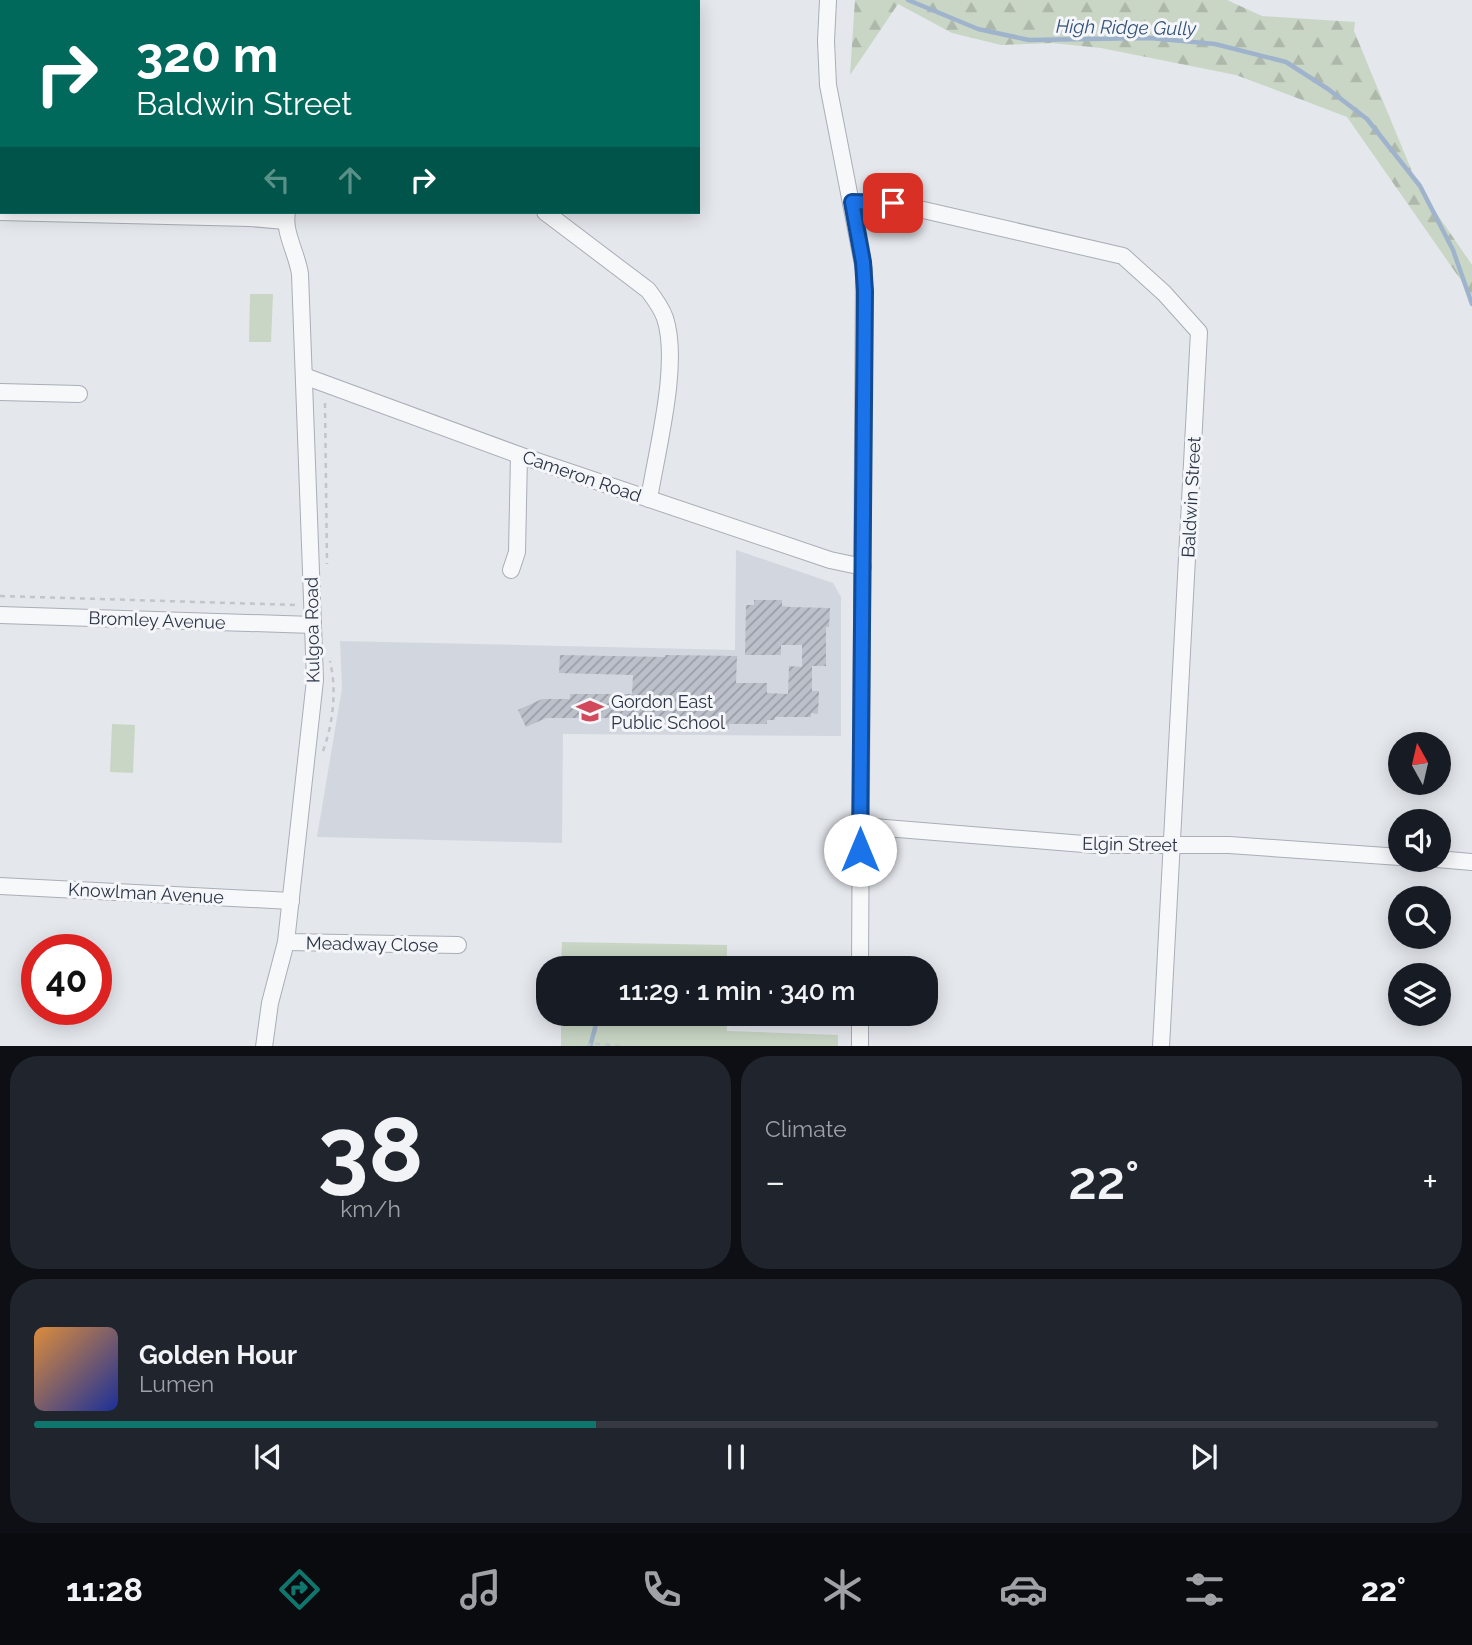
<!DOCTYPE html>
<meta charset="utf-8">
<style>
body{margin:0;font-family:Raleway,sans-serif;background:#20242c;color:#f1f3f6;height:100vh;display:flex;flex-direction:column;font-size:26px;white-space:nowrap}
*{box-sizing:border-box;margin:0}
p{font-size:23px;color:#9ea1a6}
.icon{flex:none;width:38px;height:38px;fill:none;stroke:currentColor;stroke-width:2;stroke-linecap:round;stroke-linejoin:round}
.map{position:relative;height:1046px;overflow:hidden}
.panel{display:flex;flex-direction:column;gap:10px;padding:10px;background:#0d0f14;flex:1}
.panel>*{flex:none}
.hud{position:absolute;left:0px;top:0px;width:700px;height:214px;box-shadow:0 4px 18px #0003;background:#00695c;color:#fff;overflow:hidden}
.needle{width:46px;rotate:352deg}
.controls{position:absolute;left:1388px;top:732px;display:grid;gap:14px}
.controls a{display:grid;place-items:center;width:63px;height:63px;border-radius:50%;background:#171b24;box-shadow:0 4px 18px #0003;font-size:35px}
.speed{position:absolute;left:21px;top:934px;display:flex;gap:14px;font-size:35px;font-weight:700;text-align:center}
.speed>*{display:grid;place-content:center;width:91px;height:91px;border-radius:50%;background:#171b24;box-shadow:0 4px 18px #0003;line-height:1}
.speed .limit{border:10px solid #d22;background:#fff;color:#111}
.pin{position:absolute;display:grid;place-items:center;width:60px;height:60px;color:#fff;margin:-30px;border-radius:14px;box-shadow:0 4px 10px #0006}
.me{position:absolute;width:77px;margin:-38px;rotate:0deg;stroke-linejoin:round;filter:drop-shadow(0 0 5px #0008)}
.turn{display:flex;align-items:center;gap:24px;height:147px;padding:0 21px;font-size:32px}
.turn .icon{width:91px;height:91px;stroke-width:2.5}
.turn b{display:block;font-size:49px;line-height:60px}
.lanes{display:flex;align-items:center;height:66px;padding:0 21px;background:#0003;justify-content:center;gap:35px;direction:ltr}
.lanes .off{opacity:.35}
.big{font-size:52px;font-weight:600;line-height:1.1}
.panel .card{flex:1;display:flex;flex-direction:column;justify-content:center;gap:10px;min-width:0;padding:0 24px;border-radius:28px;background:#20242c}
.panel .dial{align-items:center;gap:0}
.dial b{font-size:91px;line-height:1}
.song{display:flex;align-items:center;gap:21px}
.cover{width:84px;height:84px;border-radius:10px;background:linear-gradient(135deg,hsl(30 70% 55%),hsl(230 70% 35%))}
.played{height:7px;border-radius:4px;background:linear-gradient(90deg,#0f766e 40%,#363941 40%)}
.keys{display:flex;justify-content:space-around;direction:ltr}
.heat{display:flex;justify-content:space-between;align-items:center;font-size:38px;direction:ltr}
.panel .tiles{flex:1;display:grid;gap:10px;grid-template-columns:1fr 1fr}
.card:last-child{grid-column:span 2}
.trip{position:absolute;left:536px;top:956px;width:402px;height:70px;border-radius:28px;background:#171b24;box-shadow:0 4px 18px #0003;font-weight:600;line-height:70px;text-align:center}
.menu{display:flex;height:112px;justify-content:space-around;align-items:center;background:#090b0e;color:#9ea1a6}
.menu .icon{width:49px;height:49px}
.menu .active{color:#0f766e}
.menu b{font-size:32px;color:#f1f3f6}
.map>svg:first-child{display:block}
</style>
<div class="map">
<svg width="1472" height="1047" viewBox="0 0 1472 1047">
<defs>
<pattern id="forest-firs" width="22" height="20" patternUnits="userSpaceOnUse" patternTransform="scale(1.75)"><rect width="22" height="20" fill="#c9d6c5"/><path d="M5 1l3.5 6h-7zM16 11l3.5 6h-7z" fill="#adb8ab"/></pattern>
<pattern id="building-hatch" width="6" height="6" patternUnits="userSpaceOnUse" patternTransform="scale(1.75)"><rect width="6" height="6" fill="#bbc0ca"/><path d="M-1 1l2-2M0 6l6-6M5 7l2-2" fill="none" stroke="#989da6"/></pattern>
</defs>
<rect width="100%" height="100%" fill="#e4e7ec"/>
<polygon fill="#d2d6de" points="736,550 833,583 841,597 841,736 563,734 562,843 317,837 342,688 340,641 735,650"/>
<polygon fill="url(#forest-firs)" points="855,0 1227,0 1262,16 1355,22 1354,31 1418,186 1472,265 1472,296 1347,117 1236,75 1101,48 1052,43 1001,45 952,33 898,4 850,75"/>
<g fill="#c9d6c5">
<polygon points="250,294 273,294 271,342 249,342"/>
<polygon points="112,724 135,725 133,773 110,772"/>
<polygon points="562,942 727,945 727,968 561,968"/>
<polygon points="561,1013 726,1013 727,1031 838,1035 838,1046 561,1046"/>
</g>
<g fill="none" stroke-linecap="round" stroke-linejoin="round">
<g stroke="#9fb4cc" stroke-width="4.5">
<polyline points="908,0 978,29 1029,40 1150,38 1215,44 1286,62 1328,89 1367,119 1420,186 1453,250 1472,304"/>
<polyline points="612,968 613,962"/>
<polyline points="590,1047 599,1013"/>
</g>
</g>
<polygon fill="url(#building-hatch)" points="754,600 782,600 782,606 790,607 830,608 829,627 826,627 826,666 812,666 812,691 819,691 818,714 811,713 811,717 775,717 775,720 767,720 767,724 729,724 729,729 676,729 676,722 613,721 613,718 546,718 526,727 518,710 542,699 570,699 570,694 632,694 633,675 559,673 560,655 665,657 665,655 737,656 736,683 767,683 767,693 788,694 789,666 802,667 802,645 781,645 781,655 745,655 746,605 754,605"/>
<g fill="none" stroke-linecap="round" stroke-linejoin="round">
<defs>
<g id="minor">
<polyline points="828,0 826,41 828,85 864,270 860,968"/>
<polyline points="309,2 309,0"/>
<polyline points="851,202 893,203 1123,256 1164,293 1199,332 1161,1047"/>
<polyline points="0,212 250,218 285,221"/>
<path d="M545 212 648 290C655 299 661 307 665 318 680 364 657 449 649 499"/>
<polyline points="304,376 519,455 830,560 863,567"/>
<polyline points="0,392 79,394"/>
<polyline points="511,570 517,552 519,455"/>
<polyline points="0,615 313,625"/>
<polyline points="861,826 1096,845 1229,845 1400,857"/>
<polyline points="1437,859 1472,862"/>
<polyline points="0,886 291,901"/>
<polyline points="286,942 458,945"/>
<polyline points="860,1013 860,1047"/>
<path d="M264 1047 270 1003 286 942 315 680 300 274C297 253 283 232 287 212"/>
</g>
</defs>
<use href="#minor" stroke="#a9aeb7" stroke-width="18"/>
<g stroke="#c2c5cb" stroke-width="2.5" stroke-dasharray="5 5" stroke-linecap="butt">
<polyline points="454,0 454,2"/>
<polyline points="325,403 327,564"/>
<polyline points="0,596 298,605"/>
<path d="M323 751C333 724 337 690 330 661"/>
<polyline points="587,1047 591,1043 628,1047"/>
</g>
<use href="#minor" stroke="#f7f8fa" stroke-width="16"/>
</g>
<g fill="none" stroke-linecap="round" stroke-linejoin="round">
<defs>
<polyline id="route" points="860,850 865,291 863,262 852,202 893,203"/>
</defs>
<use href="#route" stroke="#114b97" stroke-width="18"/>
<use href="#route" stroke="#1a73e8" stroke-width="12"/>
</g>
<defs>
<symbol id="school-bare" viewBox="-9 -9 18 18"><path d="M0-5L7-2L0 1L-7-2ZM-4 1L0 2.5L4 1V4Q0 6-4 4Z" fill="#d1495b" stroke="#f4f6f9" stroke-width="2.5" paint-order="stroke"/></symbol>
</defs>
<g fill-rule="evenodd">
<use href="#school-bare" x="571" y="692" width="38" height="38"/>
</g>
<g text-anchor="middle" dominant-baseline="central" stroke-width="6" stroke-linejoin="round" paint-order="stroke">
<g font-size="18" fill="#2b3445" stroke="#f4f6f9">
<text transform="translate(582 476) rotate(19)">Cameron Road</text>
<text transform="translate(1191 497) rotate(-87)">Baldwin Street</text>
<text transform="translate(157 620) rotate(2)">Bromley Avenue</text>
<text transform="translate(312 630) rotate(-91)">Kulgoa Road</text>
<text transform="translate(1130 844) rotate(1)">Elgin Street</text>
<text transform="translate(146 893) rotate(3)">Knowlman Avenue</text>
<text transform="translate(372 944) rotate(1)">Meadway Close</text>
</g>
<g font-size="18" fill="#2b3445" stroke="#f4f6f9" text-anchor="start">
<text x="611" y="701">Gordon East<tspan x="611" dy="21">Public School</tspan></text>
</g>
<g font-size="19" font-style="italic" fill="#34527a" stroke="#f4f6f9">
<text transform="translate(1126 27) rotate(1)">High Ridge Gully</text>
</g>
</g>
</svg>
<div class="controls">
<a><svg class="needle" viewBox="-14 -14 28 28"><path d="M0-13l5 13h-10z" fill="#e53935"/><path d="M0 13l5-13h-10z" fill="#9ea1a6"/></svg></a>
<a><svg class="icon" aria-label="sound" viewBox="0 0 24 24"><path d="M4 9h4l5-4v14l-5-4H4zM17 9q2 3 0 6"/></svg></a>
<a><svg class="icon" aria-label="search" viewBox="0 0 24 24"><circle cx="10" cy="10" r="6"/><path d="M15 15l6 6"/></svg></a>
<a><svg class="icon" aria-label="layers" viewBox="0 0 24 24"><path d="M12 4l9 5-9 5-9-5zM3 14l9 5 9-5"/></svg></a>
</div>
<div class="speed"><div class="limit">40</div></div>
<div class="pin" style="left:893px;top:203px;background:#d93025"><svg class="icon" aria-label="arrive" viewBox="0 0 24 24"><path d="M6 21V4h12l-3 4 3 4H6"/></svg></div>
<svg class="me" style="left:860px;top:850px" viewBox="-20 -20 40 40"><circle r="19" fill="#fff"/><path d="M0-13L10 11 0 6-10 11z" fill="#1a73e8"/></svg>
<div class="trip">11:29 · 1 min · 340 m</div>
<div class="hud">
<div class="turn"><svg class="icon" aria-label="right" viewBox="0 0 24 24"><path d="M7 20v-9h11M14 6l5 5-5 5"/></svg><div><b>320 m</b>Baldwin Street</div></div>
<div class="lanes"><svg class="icon off" aria-label="left" viewBox="0 0 24 24"><path d="M17 20v-9H6M10 6l-5 5 5 5"/></svg><svg class="icon off" aria-label="ahead" viewBox="0 0 24 24"><path d="M12 20V5M6 11l6-6 6 6"/></svg><svg class="icon" aria-label="right" viewBox="0 0 24 24"><path d="M7 20v-9h11M14 6l5 5-5 5"/></svg></div>
</div>
</div>
<section class="panel">
<div class="tiles">
<div class="card dial"><b>38</b><p>km/h</p></div>
<div class="card"><p>Climate</p>
<div class="heat"><a>−</a><b class="big">22°</b><a>+</a></div>
</div>
<div class="card">
<div class="song"><i class="cover"></i><div><b>Golden Hour</b><p>Lumen</p></div></div>
<div class="played"></div>
<div class="keys"><svg class="icon" aria-label="previous" viewBox="0 0 24 24"><path d="M18 5L8 12l10 7zM5 5v14"/></svg><svg class="icon" aria-label="pause" viewBox="0 0 24 24"><path d="M8 5v14M16 5v14"/></svg><svg class="icon" aria-label="next" viewBox="0 0 24 24"><path d="M6 5l10 7-10 7zM19 5v14"/></svg></div>
</div>
</div>
</section>
<nav class="menu">
<b>11:28</b>
<svg class="icon active" aria-label="directions" viewBox="0 0 24 24"><path d="M12 3l9 9-9 9-9-9zM9 14v-3h6M13 9l2 2-2 2"/></svg>
<svg class="icon" aria-label="music" viewBox="0 0 24 24"><path d="M9 18V5l10-2v13"/><circle cx="6" cy="18" r="3"/><circle cx="16" cy="16" r="3"/></svg>
<svg class="icon" aria-label="phone" viewBox="0 0 24 24"><path d="M5 4h4l2 5-3 2q2 4 5 5l2-3 5 2v4C11 20 4 13 5 4z"/></svg>
<svg class="icon" aria-label="climate" viewBox="0 0 24 24"><path d="M12 3v18M4 7l16 10M4 17L20 7"/></svg>
<svg class="icon" aria-label="car" viewBox="0 0 24 24"><path d="M5 17H2v-5l4-1 3-4h7l3 4 3 1v5h-3M9 17h6M6 11h13"/><circle cx="7" cy="17" r="2"/><circle cx="17" cy="17" r="2"/></svg>
<svg class="icon" aria-label="filters" viewBox="0 0 24 24"><path d="M4 7h16M4 17h16"/><circle cx="9" cy="7" r="2"/><circle cx="15" cy="17" r="2"/></svg>
<b>22°</b>
</nav>
